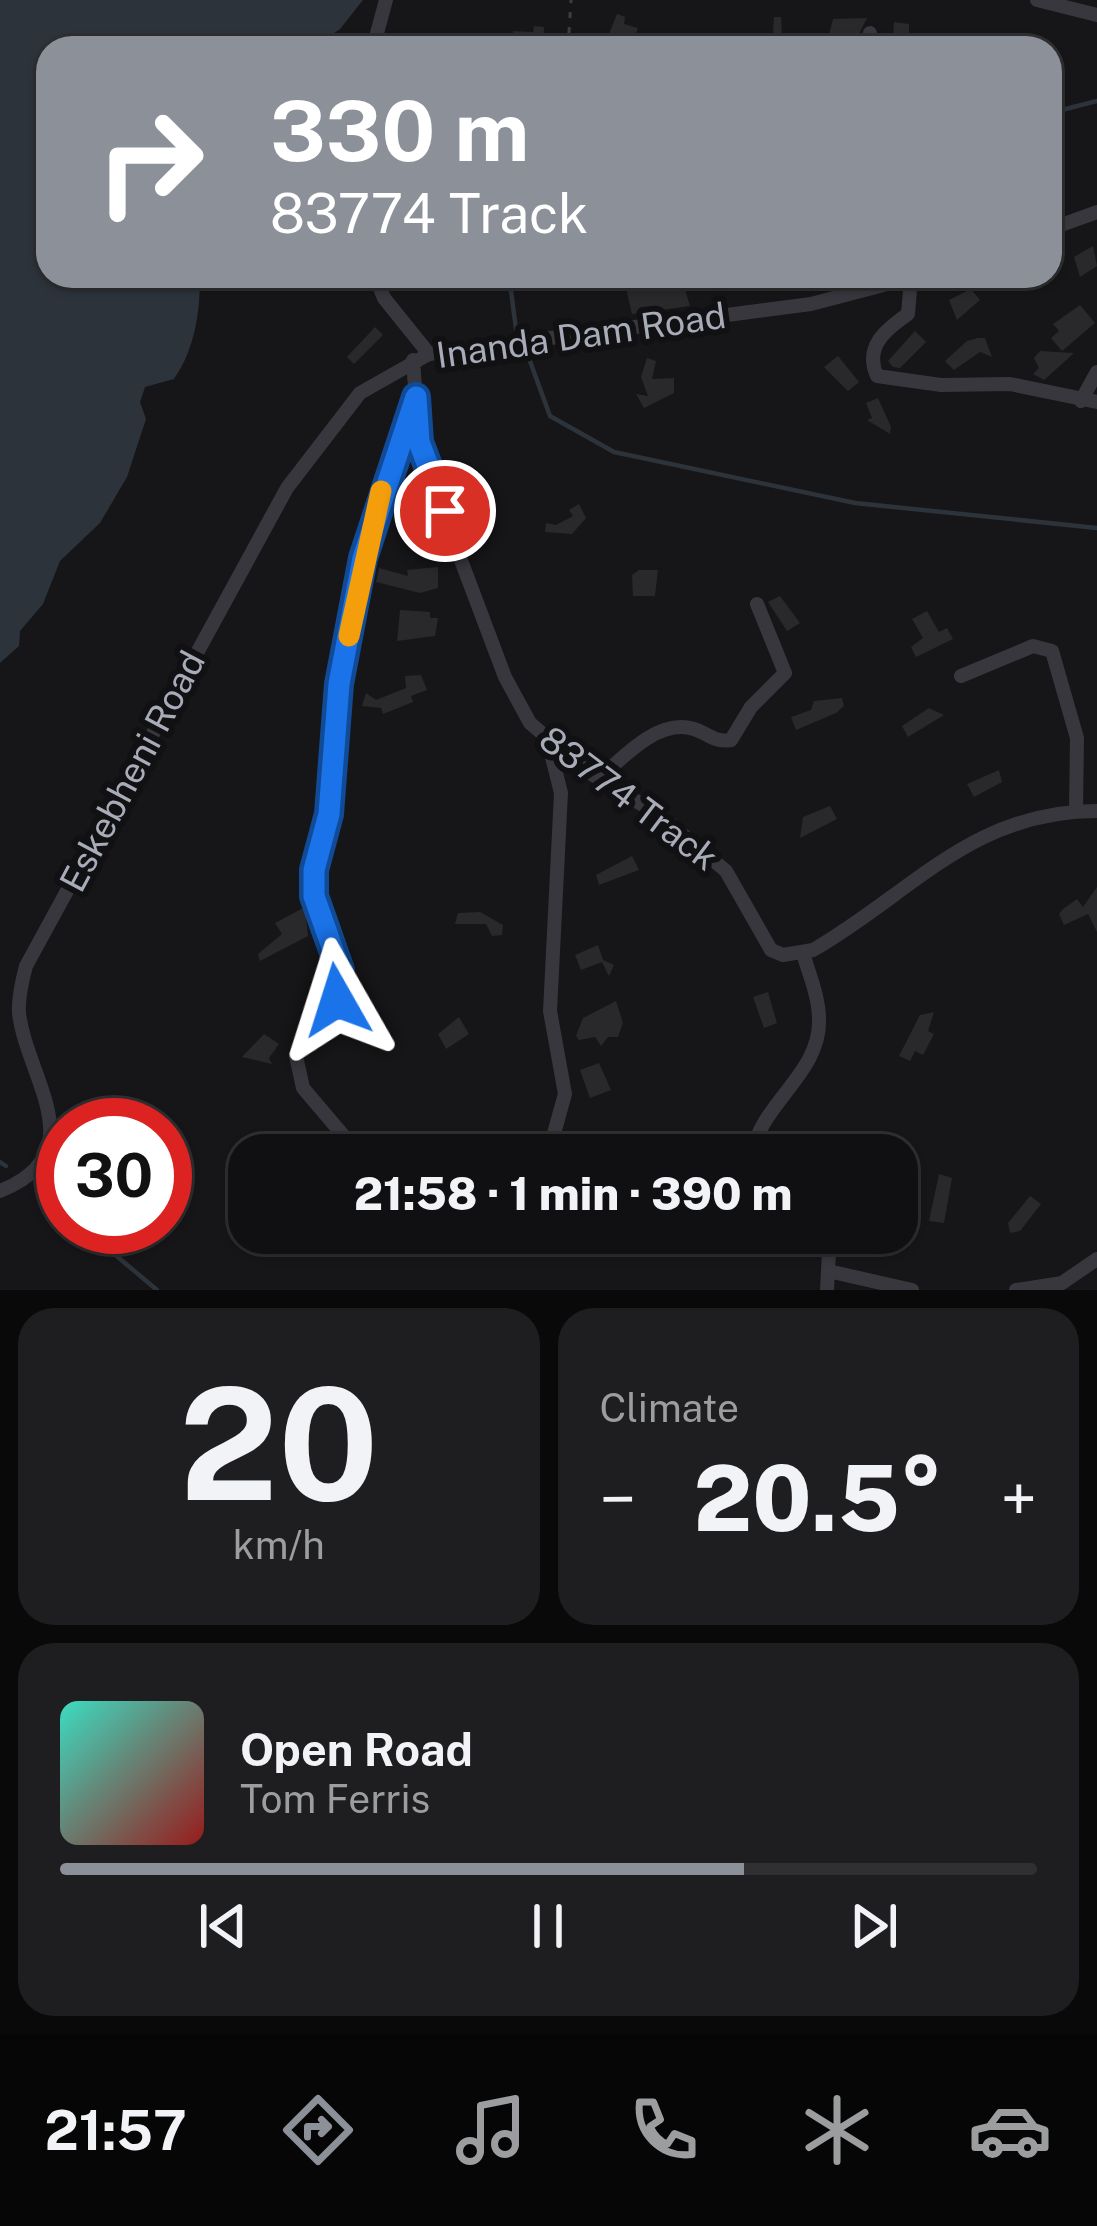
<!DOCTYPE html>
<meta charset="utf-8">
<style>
body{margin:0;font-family:"Public Sans",sans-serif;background:#1e1e20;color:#f1f3f6;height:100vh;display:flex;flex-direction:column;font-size:45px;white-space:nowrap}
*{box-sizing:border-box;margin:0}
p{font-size:39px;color:#9c9d9f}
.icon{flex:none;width:66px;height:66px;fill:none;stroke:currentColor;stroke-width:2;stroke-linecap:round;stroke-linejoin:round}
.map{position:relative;height:1290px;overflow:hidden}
.details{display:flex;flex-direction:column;gap:18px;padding:18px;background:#09090a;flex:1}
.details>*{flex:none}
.banner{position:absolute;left:36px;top:36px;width:1026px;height:252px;border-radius:36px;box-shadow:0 3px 9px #0004,0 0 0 3px #303032;background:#8c9099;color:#fff;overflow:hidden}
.speed{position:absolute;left:36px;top:1098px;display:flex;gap:24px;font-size:60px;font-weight:700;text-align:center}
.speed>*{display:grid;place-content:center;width:156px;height:156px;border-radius:50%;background:#101012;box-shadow:0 3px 9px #0004,0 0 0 3px #303032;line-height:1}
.speed .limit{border:18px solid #d22;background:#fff;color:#111}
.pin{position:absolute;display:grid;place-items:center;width:102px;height:102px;color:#fff;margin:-51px;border:6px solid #fff;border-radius:50%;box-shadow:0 3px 12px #0007}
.me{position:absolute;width:132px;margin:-66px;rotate:354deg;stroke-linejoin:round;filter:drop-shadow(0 0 9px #0008)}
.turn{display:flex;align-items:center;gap:42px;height:252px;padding:0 36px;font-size:54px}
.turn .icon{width:156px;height:156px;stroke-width:2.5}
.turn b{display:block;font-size:84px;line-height:102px}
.big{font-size:90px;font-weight:800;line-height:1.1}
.details .tile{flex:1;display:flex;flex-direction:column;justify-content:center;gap:18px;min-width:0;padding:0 42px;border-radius:36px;background:#1e1e20}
.details .dial{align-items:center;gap:0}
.dial b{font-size:156px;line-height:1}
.song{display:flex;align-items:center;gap:36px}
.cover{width:144px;height:144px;border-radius:18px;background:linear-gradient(135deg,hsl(170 70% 55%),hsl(0 70% 35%))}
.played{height:12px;border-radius:6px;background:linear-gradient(90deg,#8c9099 70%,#303032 70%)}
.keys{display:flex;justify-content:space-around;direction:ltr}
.heat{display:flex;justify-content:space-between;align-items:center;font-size:66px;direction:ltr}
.details .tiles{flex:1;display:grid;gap:18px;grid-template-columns:1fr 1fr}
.tile:last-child{grid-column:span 2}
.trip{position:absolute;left:228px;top:1134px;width:690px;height:120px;border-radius:36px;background:#101012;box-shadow:0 3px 9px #0004,0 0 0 3px #303032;font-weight:800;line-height:120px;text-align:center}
.tab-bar{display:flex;height:192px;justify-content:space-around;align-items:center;background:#060607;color:#9c9d9f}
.tab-bar .icon{width:84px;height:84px}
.tab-bar .current{color:#8c9099}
.tab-bar b{font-size:54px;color:#f1f3f6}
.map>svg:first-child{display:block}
</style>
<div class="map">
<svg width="1097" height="1290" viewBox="0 0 1097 1290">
<rect width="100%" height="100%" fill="#161618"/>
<path fill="#2c333b" d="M0 0H363L340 29 312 48H48V276H200C200 312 195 349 174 379L145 387 140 402 146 419 127 477 100 523 60 561 43 604 20 631 19 646 0 663Z"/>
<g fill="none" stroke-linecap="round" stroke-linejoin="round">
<g stroke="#2c333b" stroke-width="4.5">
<polyline points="1050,113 1097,101"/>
<polyline points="509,276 516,329"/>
<polyline points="527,353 550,416 614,452 855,503 1097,528"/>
<polyline points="0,1162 6,1166"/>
<polyline points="44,1195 63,1211"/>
<polyline points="82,1227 157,1290"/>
</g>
</g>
<g fill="#29292c">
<polygon points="617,14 625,17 624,24 638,28 632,44 609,34"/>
<polygon points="774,17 781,17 782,37 803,38 802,48 772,47"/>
<polygon points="867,18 859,34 829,35 833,19"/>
<polygon points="894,22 909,24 909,41 917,47 884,48 882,37 893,38"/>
<polygon points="534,26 544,27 543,48 512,43 513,31 533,32"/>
<polygon points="1093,246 1097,266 1080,277 1074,257"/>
<polygon points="681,276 690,306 632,314 626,288"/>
<polygon points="971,289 980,300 957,320 949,300"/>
<polygon points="1080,305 1095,323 1062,351 1051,338 1059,331 1053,324"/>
<polygon points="375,327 383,335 354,364 347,357"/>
<polygon points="915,331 926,342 900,368 893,367 888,361"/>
<polygon points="978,338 985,338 992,357 980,352 954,370 945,361 967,341"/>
<polygon points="1040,351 1074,353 1044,380 1033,374 1039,368 1034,358"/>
<polygon points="838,356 859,382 848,391 824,367"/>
<polygon points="647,358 656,361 652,379 674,378 674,393 644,408 636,394 648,396 641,377"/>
<polygon points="878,398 891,427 890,434 867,420 872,418 866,403"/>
<polygon points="579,504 586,518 572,534 545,532 546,523 556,525 573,516 569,510"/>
<polygon points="438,567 438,588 420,593 376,582 379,568 408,576 407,570"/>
<polygon points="639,570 658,570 655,596 633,596 632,575"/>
<polygon points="780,596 800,623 787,631 768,602"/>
<polygon points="400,610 430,612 430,618 438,618 435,636 397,641"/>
<polygon points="927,611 939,632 947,628 953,639 916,657 911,647 923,638 912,619"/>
<polygon points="421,675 427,690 411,696 413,702 383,714 381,708 362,706 366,693 376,700 406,688 405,676"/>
<polygon points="842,698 844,706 836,713 796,730 791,717 811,710 814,701"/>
<polygon points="929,708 944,715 908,737 902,726"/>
<polygon points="999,770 1002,782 974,797 967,784"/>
<polygon points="830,806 837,819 800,838 803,817"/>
<polygon points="632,856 639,870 599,885 596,875"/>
<polygon points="1097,887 1097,932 1088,914 1064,925 1059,914 1063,909 1077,899 1083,907"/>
<polygon points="305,907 308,936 260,961 258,954 282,934 275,923"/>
<polygon points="480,912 503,925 502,935 492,936 486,924 455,924 458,913"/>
<polygon points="598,945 603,960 614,965 609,976 602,962 581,970 575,955"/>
<polygon points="768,992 777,1023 764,1028 753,997"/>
<polygon points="616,1001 623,1023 618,1037 608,1037 601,1046 595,1037 579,1040 576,1036 583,1018"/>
<polygon points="934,1012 928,1031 934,1034 923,1055 915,1051 910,1061 899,1056 920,1015"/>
<polygon points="459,1017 469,1034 446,1049 438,1034"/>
<polygon points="264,1034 279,1044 269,1058 272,1064 242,1057"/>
<polygon points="599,1063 611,1090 590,1098 580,1070"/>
<polygon points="939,1174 952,1178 944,1223 929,1221"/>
<polygon points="1030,1196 1041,1204 1020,1231 1010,1233 1008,1223"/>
</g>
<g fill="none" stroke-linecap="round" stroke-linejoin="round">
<polyline stroke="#3d3e44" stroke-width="3" stroke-dasharray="6 9" stroke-linecap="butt" points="568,48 571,0"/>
<g stroke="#37373d" stroke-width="14">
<polyline points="1037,0 1097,15"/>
<polyline points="870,33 873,48"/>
<polyline points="373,48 386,0"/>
<polyline points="1050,229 1097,212"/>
<polyline points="375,276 384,298 429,354"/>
<path d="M911 278 908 314C885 330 864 347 877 376L941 385 1010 384 1097 402"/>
<path d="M413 360 419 442 427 470 505 677 530 723 585 770 661 816 726 871 771 950 783 955 813 950C912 893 972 811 1097 811"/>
<polyline points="1081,401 1097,372"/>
<polyline points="961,676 1033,646 1052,651 1077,738 1076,811"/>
<polyline points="548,741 561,793 550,1011 565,1094 548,1155"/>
<path d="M600 778C624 756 659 718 694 729 709 734 715 743 731 740L751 707 785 673 757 604"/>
<polyline points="360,1155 303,1088 296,1056 307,1031 337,1000 341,981 313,896 313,870 329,814 339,684 363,558 414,402"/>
<path d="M752 1155C760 1103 821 1074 819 1019 819 997 809 974 803 953"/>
<path d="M0 1191C96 1153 26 1077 19 1013 18 997 22 981 26 966L287 488 360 393 429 354 811 304 918 276"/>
<polyline points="828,1271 912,1290"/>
<polyline points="827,1290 830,1233"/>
<polyline points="1016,1290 1062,1283 1097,1259"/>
</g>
</g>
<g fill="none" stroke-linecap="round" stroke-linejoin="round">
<defs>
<polyline id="route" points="337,1000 340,970 314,896 314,870 329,814 339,684 363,558 416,397 419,442 445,511"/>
</defs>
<use href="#route" stroke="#114b97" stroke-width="30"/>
<use href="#route" stroke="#1a73e8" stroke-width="21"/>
<polyline stroke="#f59e0b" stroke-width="21" points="349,636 381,491"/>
</g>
<g text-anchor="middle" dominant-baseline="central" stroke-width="12" stroke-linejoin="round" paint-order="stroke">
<g font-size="36" fill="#a8abb8" stroke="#111113">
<text transform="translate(581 335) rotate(-8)">Inanda Dam Road</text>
<text transform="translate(132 771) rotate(-62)">Eskebheni Road</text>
<text transform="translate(629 798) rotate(37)">83774 Track</text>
</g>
</g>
</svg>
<div class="speed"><div class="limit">30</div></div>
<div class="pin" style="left:445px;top:511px;background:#d93025"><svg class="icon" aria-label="arrive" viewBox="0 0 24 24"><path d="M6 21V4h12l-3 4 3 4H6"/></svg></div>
<svg class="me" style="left:337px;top:1000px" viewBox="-20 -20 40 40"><path d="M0-17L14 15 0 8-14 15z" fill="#1a73e8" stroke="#fff" stroke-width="4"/></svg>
<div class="trip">21:58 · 1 min · 390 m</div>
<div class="banner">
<div class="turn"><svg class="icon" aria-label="right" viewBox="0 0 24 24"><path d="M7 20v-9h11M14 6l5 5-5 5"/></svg><div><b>330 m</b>83774 Track</div></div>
</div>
</div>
<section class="details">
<div class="tiles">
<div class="tile dial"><b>20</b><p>km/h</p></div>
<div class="tile"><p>Climate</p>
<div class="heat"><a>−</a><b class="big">20.5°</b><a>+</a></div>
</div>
<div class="tile">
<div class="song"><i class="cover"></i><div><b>Open Road</b><p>Tom Ferris</p></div></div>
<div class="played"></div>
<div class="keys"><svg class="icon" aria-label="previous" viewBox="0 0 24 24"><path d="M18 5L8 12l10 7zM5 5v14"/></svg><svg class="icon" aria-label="pause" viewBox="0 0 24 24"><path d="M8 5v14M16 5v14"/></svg><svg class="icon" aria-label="next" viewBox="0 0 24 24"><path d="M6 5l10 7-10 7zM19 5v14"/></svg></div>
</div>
</div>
</section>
<nav class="tab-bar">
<b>21:57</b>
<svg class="icon current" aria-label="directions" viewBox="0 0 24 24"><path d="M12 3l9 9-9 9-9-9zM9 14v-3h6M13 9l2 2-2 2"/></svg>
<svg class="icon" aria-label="music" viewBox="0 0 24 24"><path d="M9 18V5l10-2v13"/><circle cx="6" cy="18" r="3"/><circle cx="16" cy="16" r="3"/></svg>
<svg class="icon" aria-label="phone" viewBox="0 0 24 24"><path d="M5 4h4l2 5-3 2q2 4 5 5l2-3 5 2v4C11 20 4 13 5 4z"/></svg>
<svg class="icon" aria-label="climate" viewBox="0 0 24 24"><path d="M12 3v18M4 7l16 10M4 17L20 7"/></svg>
<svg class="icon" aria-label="car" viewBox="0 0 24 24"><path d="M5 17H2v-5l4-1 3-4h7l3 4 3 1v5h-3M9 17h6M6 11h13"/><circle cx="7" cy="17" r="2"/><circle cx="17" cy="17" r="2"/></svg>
</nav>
